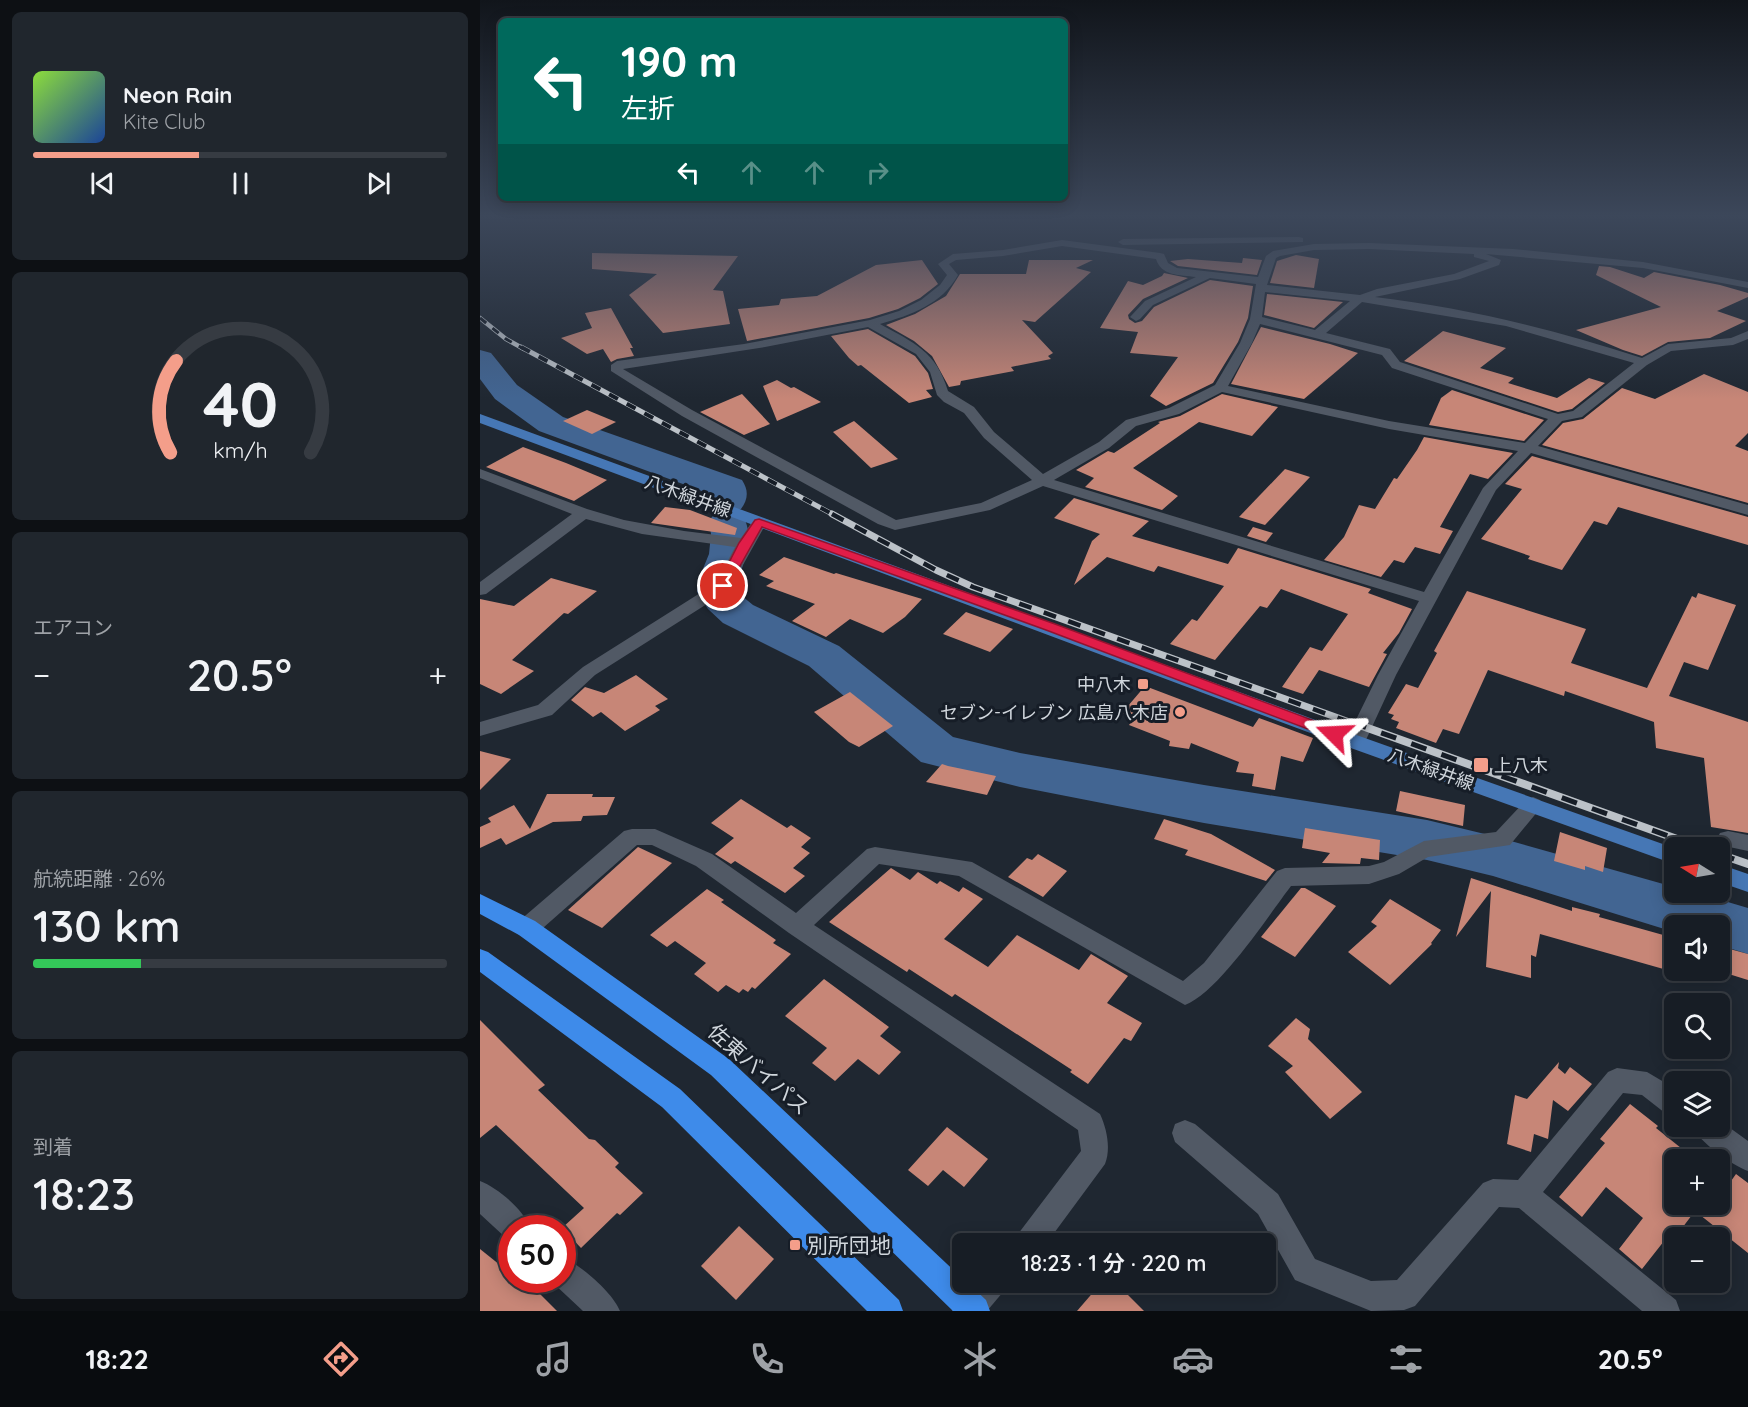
<!DOCTYPE html>
<html lang="ja">
<meta charset="utf-8">
<style>
body{margin:0;font-family:Quicksand,"Noto Sans JP",sans-serif;background:#20262d;color:#f1f3f6;height:100vh;display:flex;flex-direction:column;font-size:22px;white-space:nowrap}
*{box-sizing:border-box;margin:0}
p{font-size:20px;color:#9ea2a7}
.icon{flex:none;width:33px;height:33px;fill:none;stroke:currentColor;stroke-width:2;stroke-linecap:round;stroke-linejoin:round}
.map{position:relative;flex:1;overflow:hidden}
.side{display:flex;flex-direction:column;gap:12px;padding:12px;background:#0d1014;width:480px}
.side>*{flex:none}
.banner{position:absolute;left:18px;top:18px;width:570px;height:183px;border-radius:9px;box-shadow:0 3px 15px #0003,0 0 0 2px #363b42;background:#00695c;color:#fff;overflow:hidden}
.needle{width:39px;rotate:281deg}
.controls{position:absolute;left:1184px;top:837px;display:grid;gap:12px}
.controls a{display:grid;place-items:center;width:66px;height:66px;border-radius:9px;background:#171d25;box-shadow:0 3px 15px #0003,0 0 0 2px #363b42;font-size:30px}
.speed{position:absolute;left:18px;top:1215px;display:flex;gap:12px;font-size:30px;font-weight:700;text-align:center}
.speed>*{display:grid;place-content:center;width:78px;height:78px;border-radius:50%;background:#171d25;box-shadow:0 3px 15px #0003,0 0 0 2px #363b42;line-height:1}
.speed .limit{border:9px solid #d22;background:#fff;color:#111}
.pin{position:absolute;display:grid;place-items:center;width:51px;height:51px;color:#fff;margin:-26px;border:3px solid #fff;border-radius:50%;box-shadow:0 2px 6px #0007}
.me{position:absolute;width:66px;margin:-33px;rotate:291deg;stroke-linejoin:round;filter:drop-shadow(0 0 4px #0008)}
.turn{display:flex;align-items:center;gap:21px;height:126px;padding:0 24px;font-size:27px}
.turn .icon{width:78px;height:78px;stroke-width:2.5}
.turn b{display:block;font-size:42px;line-height:51px}
.lanes{display:flex;align-items:center;height:57px;padding:0 24px;background:#0003;justify-content:center;gap:30px;direction:ltr}
.lanes .off{opacity:.35}
.big{font-size:45px;font-weight:600;line-height:1.1}
.side .widget{flex:1;display:flex;flex-direction:column;justify-content:center;gap:9px;min-width:0;padding:0 21px;border-radius:9px;background:#20262d}
.side .dial{align-items:center;gap:0}
.dial svg{height:156px;overflow:visible;fill:none;stroke:#363b42;stroke-width:7;stroke-linecap:round;text-anchor:middle}
.dial text{fill:#f1f3f6;stroke:none}
.song{display:flex;align-items:center;gap:18px}
.cover{width:72px;height:72px;border-radius:9px;background:linear-gradient(135deg,hsl(90 70% 55%),hsl(220 70% 35%))}
.played{height:6px;border-radius:3px;background:linear-gradient(90deg,#f49e8a 40%,#363b42 40%)}
.keys{display:flex;justify-content:space-around;direction:ltr}
.heat{display:flex;justify-content:space-between;align-items:center;font-size:33px;direction:ltr}
.charge{height:9px;border-radius:4px;background:linear-gradient(90deg,#34c759 26%,#363b42 0)}
.trip{position:absolute;left:472px;top:1233px;width:324px;height:60px;border-radius:9px;background:#171d25;box-shadow:0 3px 15px #0003,0 0 0 2px #363b42;font-weight:600;line-height:60px;text-align:center}
.menu{display:flex;height:96px;justify-content:space-around;align-items:center;background:#090c0f;color:#9ea2a7}
.menu .icon{width:42px;height:42px}
.menu .active{color:#f49e8a}
.menu b{font-size:27px;color:#f1f3f6}
main{display:flex;flex:1;min-height:0}
.map>svg:first-child{display:block}
</style>
<main>
<section class="side">
<div class="widget">
<div class="song"><i class="cover"></i><div><b>Neon Rain</b><p>Kite Club</p></div></div>
<div class="played"></div>
<div class="keys"><svg class="icon" aria-label="previous" viewBox="0 0 24 24"><path d="M18 5L8 12l10 7zM5 5v14"/></svg><svg class="icon" aria-label="pause" viewBox="0 0 24 24"><path d="M8 5v14M16 5v14"/></svg><svg class="icon" aria-label="next" viewBox="0 0 24 24"><path d="M6 5l10 7-10 7zM19 5v14"/></svg></div>
</div>
<div class="widget dial"><svg viewBox="0 0 100 80">
<path d="M14 69A42 42 0 1 1 86 69"/>
<path d="M14 69A42 42 0 0 1 17 22" stroke="#f49e8a"/>
<text x="50" y="56" font-size="32" font-weight="700">40</text>
<text x="50" y="72" font-size="11">km/h</text>
</svg></div>
<div class="widget"><p>エアコン</p>
<div class="heat"><a>−</a><b class="big">20.5°</b><a>+</a></div>
</div>
<div class="widget"><p>航続距離 · 26%</p><b class="big">130 km</b><div class="charge"></div></div>
<div class="widget"><p>到着</p><b class="big">18:23</b></div>
</section>
<div class="map">
<svg width="1268" height="1311" viewBox="0 0 1268 1311">
<rect width="100%" height="100%" fill="#1f2731"/>
<g fill="none" stroke-linecap="round" stroke-linejoin="round">
<path fill="#426592" fill-rule="evenodd" d="M0 350 11 353 37 385 83 417 262 480C269 491 268 499 261 509L252 511 261 513C279 539 259 565 257 592L273 605 359 646 473 737 540 753 724 785 947 820 1013 836 1194 887V892H1214L1268 908V954L1239 945V926H1194V932L1013 876 947 860 724 823 540 787 441 762 329 666 243 623 228 609 217 592 218 581 229 554 231 534 229 521 235 513 244 511 235 509 230 501V494L59 431 15 399 0 379Z"/>
</g>
<g fill="#c78677">
<polygon points="112,253 258,256 233,290 243,291 250,324 183,333 149,295 177,274 112,269"/>
<polygon points="816,255 839,259 834,288 790,283 797,261"/>
<polygon points="763,258 782,260 777,275 698,266 690,261 708,259 762,263"/>
<polygon points="442,260 458,284 440,298 418,309 389,318 267,341 258,309 299,305 301,299 337,296 396,265"/>
<polygon points="549,260 613,260 596,268 611,272 555,322 542,320 573,353 568,356 571,359 531,367 534,371 481,381 480,385 469,387 452,356 434,341 406,325 435,314 466,296 480,274 546,274"/>
<polygon points="1119,266 1130,267 1164,278 1174,272 1240,285 1268,293 1268,297 1237,311 1266,321 1230,338 1188,342 1162,356 1143,350 1096,330 1181,307 1116,275"/>
<polygon points="684,273 708,278 663,299 648,315 649,319 655,323 662,321 674,307 730,280 773,286 768,318 758,342 733,383 686,406 670,396 698,357 650,353 658,332 620,328 648,281 663,285 682,276"/>
<polygon points="787,294 863,302 834,328 784,315"/>
<polygon points="131,308 153,348 150,348 154,356 137,359 131,362 123,349 107,354 81,338 112,328 105,313"/>
<polygon points="781,327 850,344 878,353 824,399 751,384"/>
<polygon points="388,329 435,356 448,373 453,389 446,390 452,397 429,403 381,365 378,366 369,358 351,336"/>
<polygon points="963,331 1026,348 1000,368 1034,378 1028,383 1077,398 1109,378 1125,383 1092,409 1078,412 924,361"/>
<polygon points="1224,374 1268,392 1268,433 1255,446 1268,451 1268,503 1062,445 1083,423 1103,419 1142,388 1175,399"/>
<polygon points="297,380 311,388 314,387 341,402 297,421 283,386"/>
<polygon points="972,390 1064,420 1044,441 949,425 961,398"/>
<polygon points="262,394 290,424 264,435 220,412"/>
<polygon points="742,394 798,407 772,436 719,422 653,468 698,496 682,510 605,487 614,478 596,470 628,451 634,453 680,423 678,422 700,416"/>
<polygon points="107,410 136,422 112,434 83,421"/>
<polygon points="374,421 418,459 391,468 353,432"/>
<polygon points="944,437 1033,453 1008,479 990,474 960,527 973,531 960,554 935,547 924,563 914,560 901,577 844,560 864,537 879,505 895,509 914,478 917,479 937,450"/>
<polygon points="43,447 86,463 127,480 94,501 6,467"/>
<polygon points="1052,456 1268,517 1268,545 1138,507 1127,525 1114,521 1082,570 1048,559 1050,556 1001,539 1042,489 1025,484"/>
<polygon points="805,469 830,477 785,525 759,517"/>
<polygon points="594,498 669,521 652,536 748,564 758,548 891,589 888,593 932,609 919,633 903,653 907,654 889,687 839,670 823,694 802,687 830,647 842,651 868,614 801,589 787,608 780,606 735,660 690,644 712,619 717,621 744,586 678,566 674,572 627,557 594,585 612,541 620,534 574,518"/>
<polygon points="185,507 210,510 257,528 255,535 171,523"/>
<polygon points="773,527 793,533 786,542 767,536"/>
<polygon points="304,557 354,574 356,573 442,599 425,617 403,633 370,619 346,637 312,621 335,604 286,586 294,581 279,575"/>
<polygon points="71,578 117,591 88,614 84,613 32,660 54,671 21,694 0,684 0,599 34,606"/>
<polygon points="987,591 1106,629 1091,663 1167,688 1212,596 1216,598 1218,593 1256,605 1228,670 1204,662 1189,696 1268,722 1268,833 1231,827 1224,758 1176,748 1174,722 1085,691 1084,696 1008,670 979,734 963,729 956,743 916,728 919,722 911,719 914,715 908,713 926,684 938,688 957,653 954,651"/>
<polygon points="486,612 533,629 510,652 463,634"/>
<polygon points="156,675 188,699 175,706 180,710 145,731 121,712 113,717 91,700 105,687 124,693"/>
<polygon points="665,686 773,727 779,718 833,738 823,762 801,756 795,790 772,786 774,774 756,772 759,762 711,743 709,749 689,746 690,741 649,725 654,718 642,713"/>
<polygon points="370,692 413,726 379,747 369,742 334,712"/>
<polygon points="0,751 31,759 0,790"/>
<polygon points="462,764 468,766 516,776 507,795 446,782"/>
<polygon points="920,791 985,805 983,826 916,811"/>
<polygon points="67,794 113,794 112,797 135,797 127,815 103,816 101,821 73,822 26,845 21,838 0,848 0,827 11,822 8,818 34,805 50,829"/>
<polygon points="261,799 307,828 311,825 331,838 321,847 330,853 313,868 325,876 305,893 255,861 251,864 235,854 254,838 231,823"/>
<polygon points="684,819 731,834 795,870 786,881 705,855 708,850 674,839"/>
<polygon points="825,828 900,840 899,860 881,858 880,864 842,863 850,853 822,848"/>
<polygon points="1080,832 1127,848 1123,872 1105,866 1105,870 1074,861"/>
<polygon points="158,847 192,863 122,928 88,910"/>
<polygon points="558,854 587,871 563,897 528,877 547,858 552,860"/>
<polygon points="411,868 430,880 438,872 457,884 460,881 479,892 483,887 503,899 464,939 508,967 537,935 599,970 611,954 648,976 627,1003 662,1023 651,1041 644,1038 608,1084 590,1072 592,1070 475,994 472,997 429,969 427,972 349,922"/>
<polygon points="991,878 1092,911 1092,907 1120,914 1119,917 1194,938 1194,972 1060,934 1056,957 1051,955 1051,978 1006,967 1011,891 976,937"/>
<polygon points="821,888 825,888 856,906 815,957 781,937"/>
<polygon points="227,889 244,900 241,902 296,940 293,943 311,954 275,989 272,987 268,992 263,989 259,993 246,985 238,992 214,974 226,963 195,941 187,947 170,935"/>
<polygon points="910,899 961,930 951,943 952,944 910,985 868,952 897,926 891,922"/>
<polygon points="1239,946 1268,954 1268,980 1239,971"/>
<polygon points="344,979 409,1027 400,1036 421,1052 399,1075 378,1059 355,1081 332,1063 347,1048 305,1016"/>
<polygon points="816,1018 830,1029 828,1039 882,1092 850,1119 805,1072 813,1066 788,1046"/>
<polygon points="0,1020 65,1085 58,1090 109,1139 115,1140 139,1163 135,1167 163,1193 140,1215 137,1213 101,1248 82,1228 104,1208 16,1125 0,1138"/>
<polygon points="1079,1062 1078,1068 1085,1074 1090,1067 1112,1084 1088,1111 1073,1100 1068,1139 1054,1134 1051,1152 1027,1144 1035,1095 1047,1099"/>
<polygon points="1150,1104 1178,1126 1176,1128 1216,1160 1194,1160 1194,1204 1239,1204 1239,1198 1256,1174 1268,1183 1268,1253 1215,1211 1193,1240 1188,1236 1162,1269 1139,1249 1163,1218 1126,1187 1102,1217 1079,1197 1125,1143 1120,1139"/>
<polygon points="467,1127 508,1159 484,1187 463,1170 448,1186 428,1170"/>
<polygon points="259,1226 294,1259 256,1300 221,1266"/>
<polygon points="0,1249 20,1265 24,1261 32,1268 32,1280 43,1280 50,1286 51,1285 77,1311 0,1311"/>
<polygon points="622,1282 635,1282 664,1311 597,1311"/>
</g>
<g fill="none" stroke-linecap="round" stroke-linejoin="round">
<g fill="#515965" fill-rule="evenodd">
<polygon points="819,237 823,238 823,242 643,245 638,242 643,239"/>
<path d="M582 240 680 253 684 254 688 263 697 268 778 277 786 256 793 251 834 244 889 243 1033 249 1163 262 1268 282V288L1163 268 1006 254 1021 260 1019 265 980 279 895 297C986 308 1074 329 1162 358L1188 344 1251 338 1268 331V339L1253 345 1191 351 1167 365 1102 417 1082 421 1058 446 1268 505V515L1051 453 1016 490 916 675 885 742 882 747 875 749 868 747 865 742 898 675 939 601 563 486 510 510 415 530 398 524 202 416 131 371V365L137 361 264 344 390 320 419 311 441 300 460 285 467 275 458 264 473 254 523 250ZM582 246 676 259C681 276 700 275 716 277L665 301 650 317 656 321 660 319 673 305 730 278 776 284 770 319 760 343 735 385 689 408 646 420 619 442 563 474 514 432 494 407 468 391C456 351 434 343 400 324 431 315 462 304 478 275L469 264 476 260 523 256ZM889 249 994 254V257L1009 261 974 274 897 289 880 295 787 285 796 258 800 256 834 250ZM785 292 870 301 835 330 782 317ZM882 302 1026 326 1154 363 1093 411 1078 414 920 362 910 349 846 333ZM780 324 902 355 912 368 1068 419 1045 443 909 421 748 386 772 343ZM388 327 436 354 450 372 457 395 464 402 484 413 504 438 552 480 501 503 416 520 212 410 143 369 285 347ZM742 392 909 429 1038 451 1003 488 944 592 574 480 629 448 656 426 699 414Z"/>
<polygon points="0,469 107,509 144,520 204,531 261,538 274,519 279,517 287,522 249,590 115,675 72,715 0,736 0,722 58,705 103,667 236,583 255,547 162,534 106,519 6,594 0,595 0,582 92,514 0,478"/>
<path d="M1053 797 1060 800 1063 805 1030 845 948 857 919 874 889 884 811 886C788 916 739 992 705 1005L479 876 399 864 334 925 620 1114C627 1129 631 1149 625 1164L566 1244H534L538 1234 601 1151 598 1130 309 933 216 866 172 845H157L55 935 47 937 39 935 35 928 39 921 144 831 152 829H175L232 854 316 913 387 849 395 847 492 862 703 981 724 963 797 871 805 868 889 866 904 862 944 841 1016 832 1046 800Z"/>
<polygon points="1248,831 1268,835 1268,851 1240,845 1237,839 1240,833"/>
<polygon points="1137,1068 1167,1072 1194,1088 1194,1116 1185,1113 1162,1095 1143,1093 1063,1192 1196,1300 1200,1311 1162,1311 1039,1208 1019,1207 935,1306 924,1310 891,1311 815,1280 778,1214 695,1142 692,1133 695,1124 705,1120 715,1124 798,1194 835,1259 891,1281 917,1280 1003,1183 1013,1179 1038,1180 1128,1072"/>
<path d="M1239 1120 1268 1141V1171C1252 1165 1219 1142 1212 1126H1239Z"/>
<path d="M0 1181C18 1188 44 1210 50 1228H32V1240L26 1238 0 1214Z"/>
<path d="M82 1257C101 1265 133 1293 140 1311H103L72 1282 70 1280H82Z"/>
<polygon points="493,1282 528,1282 523,1292 507,1311 472,1311 476,1300"/>
</g>
<g fill="#4677b5" fill-rule="evenodd">
<polygon points="0,414 882,737 1194,848 1194,864 868,747 0,423"/>
<polygon points="1239,864 1268,874 1268,892 1239,882"/>
</g>
<g fill="#3e8bea" fill-rule="evenodd">
<polygon points="0,894 55,921 249,1059 483,1279 483,1282 487,1282 506,1300 510,1311 473,1311 231,1075 39,935 0,914"/>
<polygon points="0,949 8,952 200,1089 419,1300 423,1311 387,1311 182,1107 0,972"/>
</g>
<defs>
<polyline id="rail-far3" points="0,318 26,339 44,349"/>
<polyline id="rail-far2" points="41,347 354,515"/>
<polyline id="rail-far1" points="352,514 456,570 493,587 875,724"/>
<g id="rail">
<polyline points="871,722 1222,848"/>
<polyline points="1239,854 1268,864"/>
</g>
</defs>
<use href="#rail-far3" stroke="#bcc2c8" stroke-width="4.5"/>
<use href="#rail-far2" stroke="#bcc2c8" stroke-width="5"/>
<use href="#rail-far1" stroke="#bcc2c8" stroke-width="7"/>
<use href="#rail" stroke="#bcc2c8" stroke-width="8"/>
<use href="#rail-far3" stroke="#161d27" stroke-width="3" stroke-dasharray="8" stroke-linecap="butt"/>
<use href="#rail-far2" stroke="#161d27" stroke-width="4" stroke-dasharray="10" stroke-linecap="butt"/>
<use href="#rail-far1" stroke="#161d27" stroke-width="4.5" stroke-dasharray="13" stroke-linecap="butt"/>
<use href="#rail" stroke="#161d27" stroke-width="5" stroke-dasharray="16" stroke-linecap="butt"/>
</g>
<linearGradient id="sky" x2="0" y2="1"><stop stop-color="#11151b"/><stop offset="0.54" stop-color="#3c475a"/><stop offset="1" stop-color="#3c475a" stop-opacity="0"/></linearGradient>
<rect width="1268" height="399" fill="url(#sky)"/>
<polygon fill="#e11d48" stroke="#92132f" stroke-width="1.5" points="279,519 575,624 859,730 861,734 859,737 849,737 566,630 282,527 247,589 239,589 237,586 259,543 275,520"/>
<g fill="#f49e8a" stroke="#161d27" stroke-width="2">
<rect x="657" y="678" width="12" height="12" rx="3"/>
<circle cx="700" cy="712" r="6"/>
<rect x="993" y="757" width="16" height="16" rx="3"/>
<rect x="309" y="1239" width="12" height="12" rx="3"/>
</g>
<g text-anchor="middle" dominant-baseline="central" stroke-width="6" stroke-linejoin="round" paint-order="stroke">
<g font-size="18" fill="#d0d6dc" stroke="#161d27">
<text transform="translate(208 496) rotate(20)">八木緑井線</text>
<text transform="translate(951 769) rotate(20)">八木緑井線</text>
</g>
<g font-size="18" fill="#d0d6dc" stroke="#161d27" text-anchor="end">
<text x="651" y="684">中八木</text>
<text x="688" y="712">セブン-イレブン 広島八木店</text>
<text x="1014" y="765" text-anchor="start">上八木</text>
</g>
<g font-size="21" fill="#d0d6dc" stroke="#161d27">
<text transform="translate(279 1069) rotate(41)">佐東バイパス</text>
</g>
<g font-size="21" fill="#d0d6dc" stroke="#161d27" text-anchor="start">
<text x="327" y="1245">別所団地</text>
</g>
</g>
</svg>
<div class="controls">
<a><svg class="needle" viewBox="-14 -14 28 28"><path d="M0-13l5 13h-10z" fill="#e53935"/><path d="M0 13l5-13h-10z" fill="#9ea2a7"/></svg></a>
<a><svg class="icon" aria-label="sound" viewBox="0 0 24 24"><path d="M4 9h4l5-4v14l-5-4H4zM17 9q2 3 0 6"/></svg></a>
<a><svg class="icon" aria-label="search" viewBox="0 0 24 24"><circle cx="10" cy="10" r="6"/><path d="M15 15l6 6"/></svg></a>
<a><svg class="icon" aria-label="layers" viewBox="0 0 24 24"><path d="M12 4l9 5-9 5-9-5zM3 14l9 5 9-5"/></svg></a>
<a>+</a>
<a>−</a>
</div>
<div class="speed"><div class="limit">50</div></div>
<div class="pin" style="left:243px;top:586px;background:#d93025"><svg class="icon" aria-label="arrive" viewBox="0 0 24 24"><path d="M6 21V4h12l-3 4 3 4H6"/></svg></div>
<svg class="me" style="left:854px;top:734px" viewBox="-20 -20 40 40"><path d="M0-17L14 15 0 8-14 15z" fill="#e11d48" stroke="#fff" stroke-width="4"/></svg>
<div class="trip">18:23 · 1 分 · 220 m</div>
<div class="banner">
<div class="turn"><svg class="icon" aria-label="left" viewBox="0 0 24 24"><path d="M17 20v-9H6M10 6l-5 5 5 5"/></svg><div><b>190 m</b>左折</div></div>
<div class="lanes"><svg class="icon" aria-label="left" viewBox="0 0 24 24"><path d="M17 20v-9H6M10 6l-5 5 5 5"/></svg><svg class="icon off" aria-label="ahead" viewBox="0 0 24 24"><path d="M12 20V5M6 11l6-6 6 6"/></svg><svg class="icon off" aria-label="ahead" viewBox="0 0 24 24"><path d="M12 20V5M6 11l6-6 6 6"/></svg><svg class="icon off" aria-label="right" viewBox="0 0 24 24"><path d="M7 20v-9h11M14 6l5 5-5 5"/></svg></div>
</div>
</div>
</main>
<nav class="menu">
<b>18:22</b>
<svg class="icon active" aria-label="directions" viewBox="0 0 24 24"><path d="M12 3l9 9-9 9-9-9zM9 14v-3h6M13 9l2 2-2 2"/></svg>
<svg class="icon" aria-label="music" viewBox="0 0 24 24"><path d="M9 18V5l10-2v13"/><circle cx="6" cy="18" r="3"/><circle cx="16" cy="16" r="3"/></svg>
<svg class="icon" aria-label="phone" viewBox="0 0 24 24"><path d="M5 4h4l2 5-3 2q2 4 5 5l2-3 5 2v4C11 20 4 13 5 4z"/></svg>
<svg class="icon" aria-label="climate" viewBox="0 0 24 24"><path d="M12 3v18M4 7l16 10M4 17L20 7"/></svg>
<svg class="icon" aria-label="car" viewBox="0 0 24 24"><path d="M5 17H2v-5l4-1 3-4h7l3 4 3 1v5h-3M9 17h6M6 11h13"/><circle cx="7" cy="17" r="2"/><circle cx="17" cy="17" r="2"/></svg>
<svg class="icon" aria-label="filters" viewBox="0 0 24 24"><path d="M4 7h16M4 17h16"/><circle cx="9" cy="7" r="2"/><circle cx="15" cy="17" r="2"/></svg>
<b>20.5°</b>
</nav>
